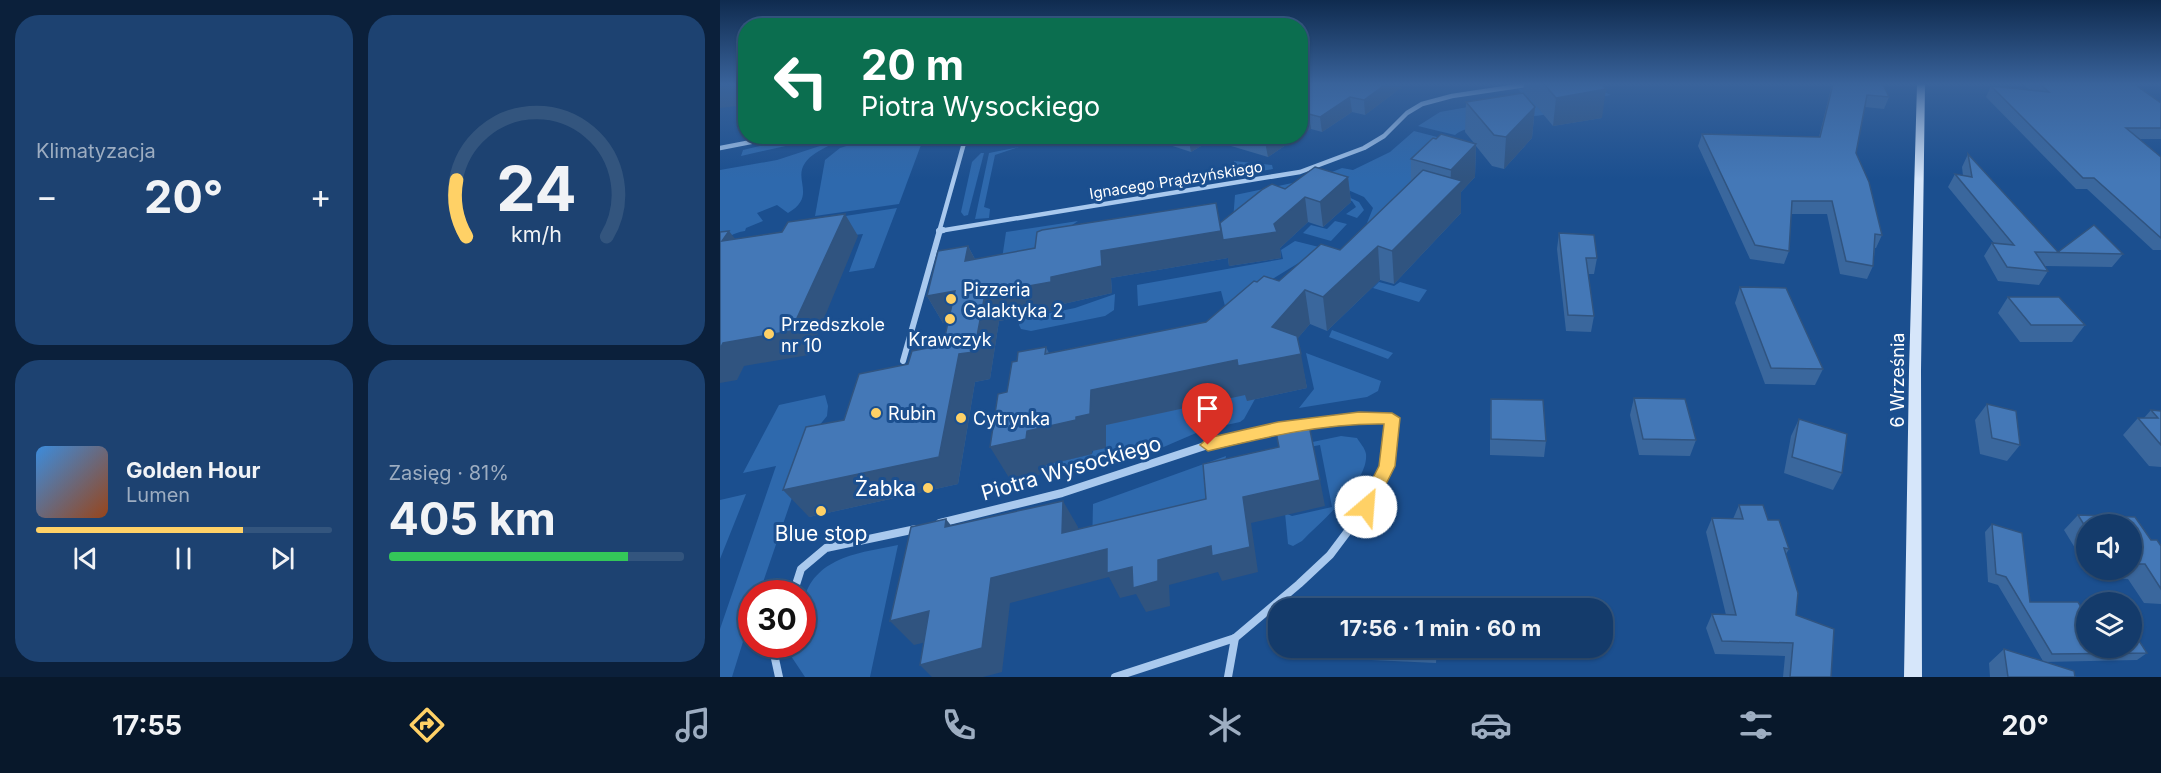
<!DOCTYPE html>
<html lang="pl">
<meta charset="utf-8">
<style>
body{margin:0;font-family:Inter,sans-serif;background:#1d4271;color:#f1f3f6;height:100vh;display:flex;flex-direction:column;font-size:22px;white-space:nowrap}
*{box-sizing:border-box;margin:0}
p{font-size:20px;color:#9dadc1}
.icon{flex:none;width:33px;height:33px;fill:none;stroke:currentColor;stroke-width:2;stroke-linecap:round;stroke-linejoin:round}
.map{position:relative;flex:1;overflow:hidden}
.drawer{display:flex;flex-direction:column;gap:15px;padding:15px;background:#0b203b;width:720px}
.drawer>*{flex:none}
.guide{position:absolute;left:18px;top:18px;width:570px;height:126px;border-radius:24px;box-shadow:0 2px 4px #0004,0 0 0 2px #33557e;background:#0b6e4f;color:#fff;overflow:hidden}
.tools{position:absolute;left:1356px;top:514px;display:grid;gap:12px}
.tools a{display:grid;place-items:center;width:66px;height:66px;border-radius:50%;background:#143b6b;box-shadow:0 2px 4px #0004,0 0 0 2px #33557e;font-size:30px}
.speed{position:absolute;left:18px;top:580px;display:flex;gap:12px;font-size:30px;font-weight:700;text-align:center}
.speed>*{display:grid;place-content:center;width:78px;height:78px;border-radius:50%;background:#143b6b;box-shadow:0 2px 4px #0004,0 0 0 2px #33557e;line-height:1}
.speed .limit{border:9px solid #d22;background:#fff;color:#111}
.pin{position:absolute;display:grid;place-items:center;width:51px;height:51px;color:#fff;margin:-62px -26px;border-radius:50% 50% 50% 0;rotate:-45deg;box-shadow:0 0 6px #0007}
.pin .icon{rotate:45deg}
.me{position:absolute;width:66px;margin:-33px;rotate:27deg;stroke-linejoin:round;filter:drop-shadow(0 0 4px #0008)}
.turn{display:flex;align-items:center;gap:21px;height:126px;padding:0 24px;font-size:27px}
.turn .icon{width:78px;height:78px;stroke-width:2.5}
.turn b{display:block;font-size:42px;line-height:51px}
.big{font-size:45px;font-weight:700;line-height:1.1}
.drawer .widget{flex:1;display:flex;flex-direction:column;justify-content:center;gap:9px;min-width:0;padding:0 21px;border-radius:24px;background:#1d4271}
.drawer .dial{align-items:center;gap:0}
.dial svg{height:156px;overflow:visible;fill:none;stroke:#33557e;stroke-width:7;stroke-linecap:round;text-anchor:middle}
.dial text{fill:#f1f3f6;stroke:none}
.song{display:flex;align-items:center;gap:18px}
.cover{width:72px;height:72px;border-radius:9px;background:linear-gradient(135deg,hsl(210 70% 55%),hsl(20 70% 35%))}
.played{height:6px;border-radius:3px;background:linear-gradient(90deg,#ffd166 70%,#33557e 70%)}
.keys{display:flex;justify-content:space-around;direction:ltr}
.heat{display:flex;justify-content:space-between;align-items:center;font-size:33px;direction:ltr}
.charge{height:9px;border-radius:4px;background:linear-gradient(90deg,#34c759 81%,#33557e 0)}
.drawer .tiles{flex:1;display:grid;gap:15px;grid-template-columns:repeat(2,1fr)}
.trip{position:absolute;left:548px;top:598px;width:345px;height:60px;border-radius:24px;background:#143b6b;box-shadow:0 2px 4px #0004,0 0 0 2px #33557e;font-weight:700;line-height:60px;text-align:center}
.dock{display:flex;height:96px;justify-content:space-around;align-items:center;background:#08182b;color:#9dadc1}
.dock .icon{width:42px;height:42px}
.dock .selected{color:#ffd166}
.dock b{font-size:27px;color:#f1f3f6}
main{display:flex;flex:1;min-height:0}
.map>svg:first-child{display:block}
</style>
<main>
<section class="drawer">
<div class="tiles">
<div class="widget"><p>Klimatyzacja</p>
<div class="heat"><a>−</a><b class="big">20°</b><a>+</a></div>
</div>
<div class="widget dial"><svg viewBox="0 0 100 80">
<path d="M14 69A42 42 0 1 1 86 69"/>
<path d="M14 69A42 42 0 0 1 9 40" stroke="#ffd166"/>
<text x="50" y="56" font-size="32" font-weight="700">24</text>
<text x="50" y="72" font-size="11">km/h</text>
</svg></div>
<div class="widget">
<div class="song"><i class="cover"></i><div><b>Golden Hour</b><p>Lumen</p></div></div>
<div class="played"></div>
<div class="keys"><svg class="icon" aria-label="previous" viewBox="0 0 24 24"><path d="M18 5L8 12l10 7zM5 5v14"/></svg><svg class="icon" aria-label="pause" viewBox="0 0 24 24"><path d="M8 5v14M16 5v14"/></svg><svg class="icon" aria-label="next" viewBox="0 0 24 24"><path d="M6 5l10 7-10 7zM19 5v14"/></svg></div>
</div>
<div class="widget"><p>Zasięg · 81%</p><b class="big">405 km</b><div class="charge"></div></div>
</div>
</section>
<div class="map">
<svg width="1441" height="677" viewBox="0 0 1441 677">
<rect width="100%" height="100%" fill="#1b4f8f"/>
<g fill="#2e69ad">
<path d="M834 84H866L891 95 841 104 839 113C816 116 751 122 735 135L698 126 720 112 804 97 798 89Z"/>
<polygon points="694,131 756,147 682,234 647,223 653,208 644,197 603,179 604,175 622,168 633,170 670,152"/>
<polygon points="83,136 106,137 21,156 23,150"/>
<polygon points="155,137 204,137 179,204 95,216 105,160 120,148"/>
<path d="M106 144 108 146C101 150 90 155 85 163 73 180 97 196 68 213L57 205 37 213 43 221 26 228 25 231C13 233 6 237 0 248V170L57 160Z"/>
<polygon points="299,147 275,155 264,207 270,209 269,218 255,219 269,153"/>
<polygon points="261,153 264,153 248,215 244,216 241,212 252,162"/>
<polygon points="514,161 552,165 553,169 427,189 426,183 515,169"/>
<polygon points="591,179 639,202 644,210 637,218 626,214 636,207 632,201 598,191 513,220 515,195"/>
<polygon points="177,208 154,268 129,272 143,234 81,241 93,221"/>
<polygon points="358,221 296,263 282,259 286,232"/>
<polygon points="615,221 627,224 611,241 583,233 591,225 607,229"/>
<polygon points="575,241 603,248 510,305 505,306 501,291 418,306 417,285 563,259 561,250"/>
<polygon points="659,282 674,286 680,282 707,290 699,302 653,288"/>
<polygon points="395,294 394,310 385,316 311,331 301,329 299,325 301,319 355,308"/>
<polygon points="612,330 673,353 668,359 609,337"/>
<polygon points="586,353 661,381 658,391 647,397 579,408 594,389"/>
<polygon points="521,372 527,400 535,399 524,419 520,422 483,430 439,449 410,446 363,463 325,471 326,465 372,454 386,422"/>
<polygon points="105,395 108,406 107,416 76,454 74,492 39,594 32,594 31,616 12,677 0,677 0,629 56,466 23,473 59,405"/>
<path d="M621 436 637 438C640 443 645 448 646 454 649 482 601 521 582 541L573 546 568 544 565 513 572 516 612 507 600 445 564 452V448Z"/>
<polygon points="506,456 492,538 372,549 373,504"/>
<polygon points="26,494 0,559 0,500"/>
<path d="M178 545 150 677H85L71 656 69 645H82C82 632 80 616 83 603 93 557 139 553 178 545Z"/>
</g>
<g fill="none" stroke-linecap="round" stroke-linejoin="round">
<g stroke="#a9c9ee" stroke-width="4.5">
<polyline points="0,148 62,136"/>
<polyline points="219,231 580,172 644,148 664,136 687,113 702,104 732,96 812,84"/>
<polyline points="219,232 246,136"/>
</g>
<g stroke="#a9c9ee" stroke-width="6">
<polyline points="219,231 223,230"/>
<polyline points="183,361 220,230"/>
<polyline points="595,425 639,418 672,419 671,425"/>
</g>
<g stroke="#a9c9ee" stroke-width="8">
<polyline points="220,523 342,493 509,438 605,423"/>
<polyline points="73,594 81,569 106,548 196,529"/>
<polyline points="57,645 54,654 59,677"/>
<polyline points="395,677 515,638 579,584 610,555 646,507 667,466 672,423"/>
<polyline points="508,677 515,638"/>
</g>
<polygon fill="#d6e6fa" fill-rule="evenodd" points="1197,84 1205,84 1201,371 1202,677 1184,677 1189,371"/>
</g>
<g fill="#3a679d">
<polygon points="580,84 686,84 645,115 632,112 602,132 591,129"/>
<polygon points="804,84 881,84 882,118 833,126 803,90"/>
<polygon points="1112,84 1163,84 1169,97 1164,109 1145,107 1136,153 1162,235 1156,248 1155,248 1153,266 1147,279 1120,274 1107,214 1071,214 1069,251 1064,264 1030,259 978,146 982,134 1099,137"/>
<polygon points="1303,84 1414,84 1441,103 1441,139 1419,139 1441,157 1441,250 1433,250 1367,189 1356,189 1266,97 1271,86 1310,90"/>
<polygon points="746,102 815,107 812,138 784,169 772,166 756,146 755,177 741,192 741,213 674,284 660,280 607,331 590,324 577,339 587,388 527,401 525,395 386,425 386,448 372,451 372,454 326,465 325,473 291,481 287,392 297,361 326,347 329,353 486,322 537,282 559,281 620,250 691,182 691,159 754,143 745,132"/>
<polygon points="422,136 579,136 548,157 491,140 471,152"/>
<polygon points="1248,154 1338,252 1403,254 1392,267 1325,266 1328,271 1319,285 1278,281 1264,256 1272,243 1274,243 1228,187 1235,174 1243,176 1242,167"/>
<polygon points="628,177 631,202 603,227 588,222 560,248 561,258 509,266 508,258 391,278 392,293 343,304 343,309 279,321 270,379 255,382 238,484 89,517 124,420 188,364 223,345 228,322 223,323 207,296 248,246 255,259 501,222 565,189"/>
<polygon points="839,233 877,258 874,274 868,274 874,316 871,332 846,331 837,249"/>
<polygon points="1020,287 1103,369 1095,385 1045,384 1015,303"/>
<polygon points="1288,297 1365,325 1352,342 1300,342 1278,313"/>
<polygon points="914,398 976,440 970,456 919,455 910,415"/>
<polygon points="771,399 826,441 824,457 770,455 770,416"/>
<polygon points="1267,404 1300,445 1287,461 1260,454 1255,420"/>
<polygon points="1431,410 1441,411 1441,467 1429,466 1403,435 1418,418 1424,418"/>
<polygon points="1079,419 1122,473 1113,490 1064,473 1071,436"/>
<polygon points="1019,505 1048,520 1069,549 1066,554 1076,615 1111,677 1063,677 1065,656 995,654 986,628 992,614 1006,615 986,532 992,518 1013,519"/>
<polygon points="1358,515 1415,517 1431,540 1437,540 1441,546 1441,604 1424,603 1408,579 1374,577 1369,570 1412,570 1412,525 1366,525 1366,566 1344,530"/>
<polygon points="1272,524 1310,602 1366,648 1427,653 1417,660 1324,662 1355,677 1270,677 1269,663 1284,649 1323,661 1278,585 1268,582 1265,532"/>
<polygon points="629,648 717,648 716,663 651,660 649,649"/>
</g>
<g fill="#305480">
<polygon points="0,84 26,84 26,105 0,108"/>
<polygon points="666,84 686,84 645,115 644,100"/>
<polygon points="886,89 882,118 833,126 836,98"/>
<polygon points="630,97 632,112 602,132 600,117"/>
<polygon points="815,107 812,138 784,169 786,137"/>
<polygon points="589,114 591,129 580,136 580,119"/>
<polygon points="490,136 491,140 471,152 468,137"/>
<polygon points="554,136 579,136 548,157 545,142"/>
<polygon points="756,144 755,177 741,192 741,213 674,284 672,251 730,192 731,170"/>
<polygon points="628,177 631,202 603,227 600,202"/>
<polygon points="585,197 588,222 560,248 561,258 509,266 508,258 391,278 392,293 343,304 343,309 279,321 270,379 255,382 238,484 89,517 63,490 239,354 265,294 331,277 381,251 496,203 502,229 554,224"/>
<polygon points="125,214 138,236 89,355 24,366 17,380 0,383 0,349 3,343"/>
<polygon points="9,231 26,253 2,241"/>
<polygon points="248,246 262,273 245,261"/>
<polygon points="658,246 660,280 607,331 603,297"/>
<polygon points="585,290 590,324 561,358 581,354 587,388 527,401 525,395 386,425 386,448 372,451 372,454 326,465 325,473 291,481 270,447 307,431 356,417 371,390 552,327"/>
<polygon points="235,291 250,318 223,323 207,296"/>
<polygon points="600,480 605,506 531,523 538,572 502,581 498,572 449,585 450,606 426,612 416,594 400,598 389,577 290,603 282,672 263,677 212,677 200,665 271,578 342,533 343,501 358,527 357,557 387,549 438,560 523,497"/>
<polygon points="226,519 246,545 225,527"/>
<polygon points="209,611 231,636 194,645 170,621"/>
</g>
<g fill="#4478b7" stroke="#305480" stroke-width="1.5">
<polygon points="580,84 666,84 644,100 630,97 600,117 589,114 580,119"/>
<polygon points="824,84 881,84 886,89 836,98"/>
<polygon points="1113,84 1163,84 1169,97 1147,95 1136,153 1149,182 1162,235 1155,234 1153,266 1126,261 1112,201 1072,201 1069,251 1035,245 982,134 1100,137"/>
<polygon points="1320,84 1414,84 1441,103 1441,128 1406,128 1441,157 1441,238 1374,178 1363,178 1271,86 1329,92"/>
<polygon points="803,93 815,107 786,137 774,135 746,102"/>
<polygon points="721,134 756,144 731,170 691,159 713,138 716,139"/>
<polygon points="527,136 554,136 545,142"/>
<polygon points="1248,154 1338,252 1374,225 1403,254 1315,252 1328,271 1287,267 1272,243 1294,245 1235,174 1252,177"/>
<polygon points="595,167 628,177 600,202 585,197 554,224 557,232 503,240 500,223 543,189 552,184 565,189"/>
<polygon points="703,170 742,181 672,251 658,246 603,297 585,290 552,327 577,336 581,354 518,366 517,360 371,390 370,414 356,417 356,420 307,431 306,439 270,447 278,394 287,392 292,362 297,361 298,352 326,347 325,354 486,322 534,281 537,282 544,276 559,281 601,244 620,250"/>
<polygon points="496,203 501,231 381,251 382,266 331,277 331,282 265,294 254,352 239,354 219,457 63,490 86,427 124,420 139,374 188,364 192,351 223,345 235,291 207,296 218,251 248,246 245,261 315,248 317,232 322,230"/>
<polygon points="125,214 71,331 3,343 0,349 0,232 9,231 2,241 62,232 68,222"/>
<polygon points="839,233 874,235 877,258 866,258 874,316 848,315"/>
<polygon points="1020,287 1066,288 1103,369 1051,368"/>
<polygon points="1288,297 1339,297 1365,325 1311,325"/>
<polygon points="914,398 965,399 976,440 923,439"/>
<polygon points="771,399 823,400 826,441 771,439"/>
<polygon points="1267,404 1296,411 1300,445 1272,438"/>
<polygon points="1431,410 1441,411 1441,445 1418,418 1438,418"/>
<polygon points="1079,419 1127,434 1122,473 1072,457"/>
<polygon points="589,425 600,480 523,497 530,547 492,556 491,546 438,560 438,581 413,588 412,567 387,573 387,549 271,578 262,648 200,665 209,611 170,621 191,527 226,519 225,527 343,501 342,533 486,499 483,464 559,447 556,432"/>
<polygon points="1019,505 1043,505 1048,520 1059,520 1069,549 1064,548 1078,593 1076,615 1114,629 1111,677 1070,677 1073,643 1002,641 992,614 1016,615 992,518 1023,519"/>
<polygon points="1358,515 1415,517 1431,540 1437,540 1441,546 1441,589 1425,564 1412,564 1412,525 1366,525 1366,528"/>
<polygon points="1272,524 1302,533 1310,602 1358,602 1366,615 1366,648 1412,648 1412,630 1427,653 1332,654 1286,577 1276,574"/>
<polygon points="631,600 657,600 656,606 704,609 630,609"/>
<polygon points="1284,649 1354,671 1355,677 1288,677"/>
</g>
<linearGradient id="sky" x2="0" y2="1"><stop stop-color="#0f2b4f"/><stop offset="0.47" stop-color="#39639b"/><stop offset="1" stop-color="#39639b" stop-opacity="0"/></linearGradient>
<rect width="1441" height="179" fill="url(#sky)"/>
<path fill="#ffd166" stroke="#a68842" stroke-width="1.5" d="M639 412 672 413 680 418 675 466 652 512H640L638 507 659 466 664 424C604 423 546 437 488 451L480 445 488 438 558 422Z"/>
<g fill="#ffd166" stroke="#1b4f8f" stroke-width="2">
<circle cx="231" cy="299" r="6"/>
<circle cx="230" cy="319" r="6"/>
<circle cx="49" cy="334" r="6"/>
<circle cx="156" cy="413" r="6"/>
<circle cx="241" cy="418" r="6"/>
<circle cx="208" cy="488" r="6"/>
<circle cx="101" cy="511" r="6"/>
</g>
<g text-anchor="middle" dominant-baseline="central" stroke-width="6" stroke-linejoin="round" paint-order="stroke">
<g font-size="15" fill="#fff" stroke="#1b4f8f">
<text transform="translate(456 180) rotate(-9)">Ignacego Prądzyńskiego</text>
</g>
<g font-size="18" fill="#fff" stroke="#1b4f8f" text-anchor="start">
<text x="243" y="289">Pizzeria<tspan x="243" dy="21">Galaktyka 2</tspan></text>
<text x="61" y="324">Przedszkole<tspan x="61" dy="21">nr 10</tspan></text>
<text x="230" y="339" text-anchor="middle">Krawczyk</text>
<text x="168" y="413">Rubin</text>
<text x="253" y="418">Cytrynka</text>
</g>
<g font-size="18" fill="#fff" stroke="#1b4f8f">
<text transform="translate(1177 380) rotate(-90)">6 Września</text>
</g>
<g font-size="21" fill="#fff" stroke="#1b4f8f">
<text transform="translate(351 468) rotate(-16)">Piotra Wysockiego</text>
</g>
<g font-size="21" fill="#fff" stroke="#1b4f8f" text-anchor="end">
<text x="196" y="488">Żabka</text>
<text x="101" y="533" text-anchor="middle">Blue stop</text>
</g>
</g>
</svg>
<div class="tools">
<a><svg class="icon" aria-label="sound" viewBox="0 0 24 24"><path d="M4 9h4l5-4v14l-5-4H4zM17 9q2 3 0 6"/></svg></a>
<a><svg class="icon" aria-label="layers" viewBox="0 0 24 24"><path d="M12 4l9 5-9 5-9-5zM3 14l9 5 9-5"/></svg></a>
</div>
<div class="speed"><div class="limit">30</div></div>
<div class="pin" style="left:488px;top:445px;background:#d93025"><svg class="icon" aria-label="arrive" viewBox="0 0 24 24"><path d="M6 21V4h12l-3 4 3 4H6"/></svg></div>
<svg class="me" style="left:646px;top:507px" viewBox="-20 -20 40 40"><circle r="19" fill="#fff"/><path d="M0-13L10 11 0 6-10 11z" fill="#ffd166"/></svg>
<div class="trip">17:56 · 1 min · 60 m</div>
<div class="guide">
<div class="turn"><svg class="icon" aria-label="left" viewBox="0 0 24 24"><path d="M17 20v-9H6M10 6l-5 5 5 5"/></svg><div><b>20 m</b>Piotra Wysockiego</div></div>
</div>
</div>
</main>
<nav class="dock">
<b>17:55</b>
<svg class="icon selected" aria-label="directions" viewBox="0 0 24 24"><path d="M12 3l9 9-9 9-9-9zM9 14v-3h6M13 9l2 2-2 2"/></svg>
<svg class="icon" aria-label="music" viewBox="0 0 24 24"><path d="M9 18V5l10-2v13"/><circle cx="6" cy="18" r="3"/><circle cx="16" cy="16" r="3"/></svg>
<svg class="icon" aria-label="phone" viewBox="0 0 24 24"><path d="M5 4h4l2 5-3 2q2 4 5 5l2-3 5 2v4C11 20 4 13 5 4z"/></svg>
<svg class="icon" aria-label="climate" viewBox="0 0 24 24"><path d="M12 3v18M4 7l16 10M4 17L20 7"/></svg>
<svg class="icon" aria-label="car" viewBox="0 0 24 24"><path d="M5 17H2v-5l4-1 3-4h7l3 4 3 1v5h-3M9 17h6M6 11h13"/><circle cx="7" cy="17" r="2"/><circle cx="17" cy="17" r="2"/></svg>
<svg class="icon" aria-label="filters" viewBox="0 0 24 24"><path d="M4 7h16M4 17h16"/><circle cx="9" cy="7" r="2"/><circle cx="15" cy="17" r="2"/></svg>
<b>20°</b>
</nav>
